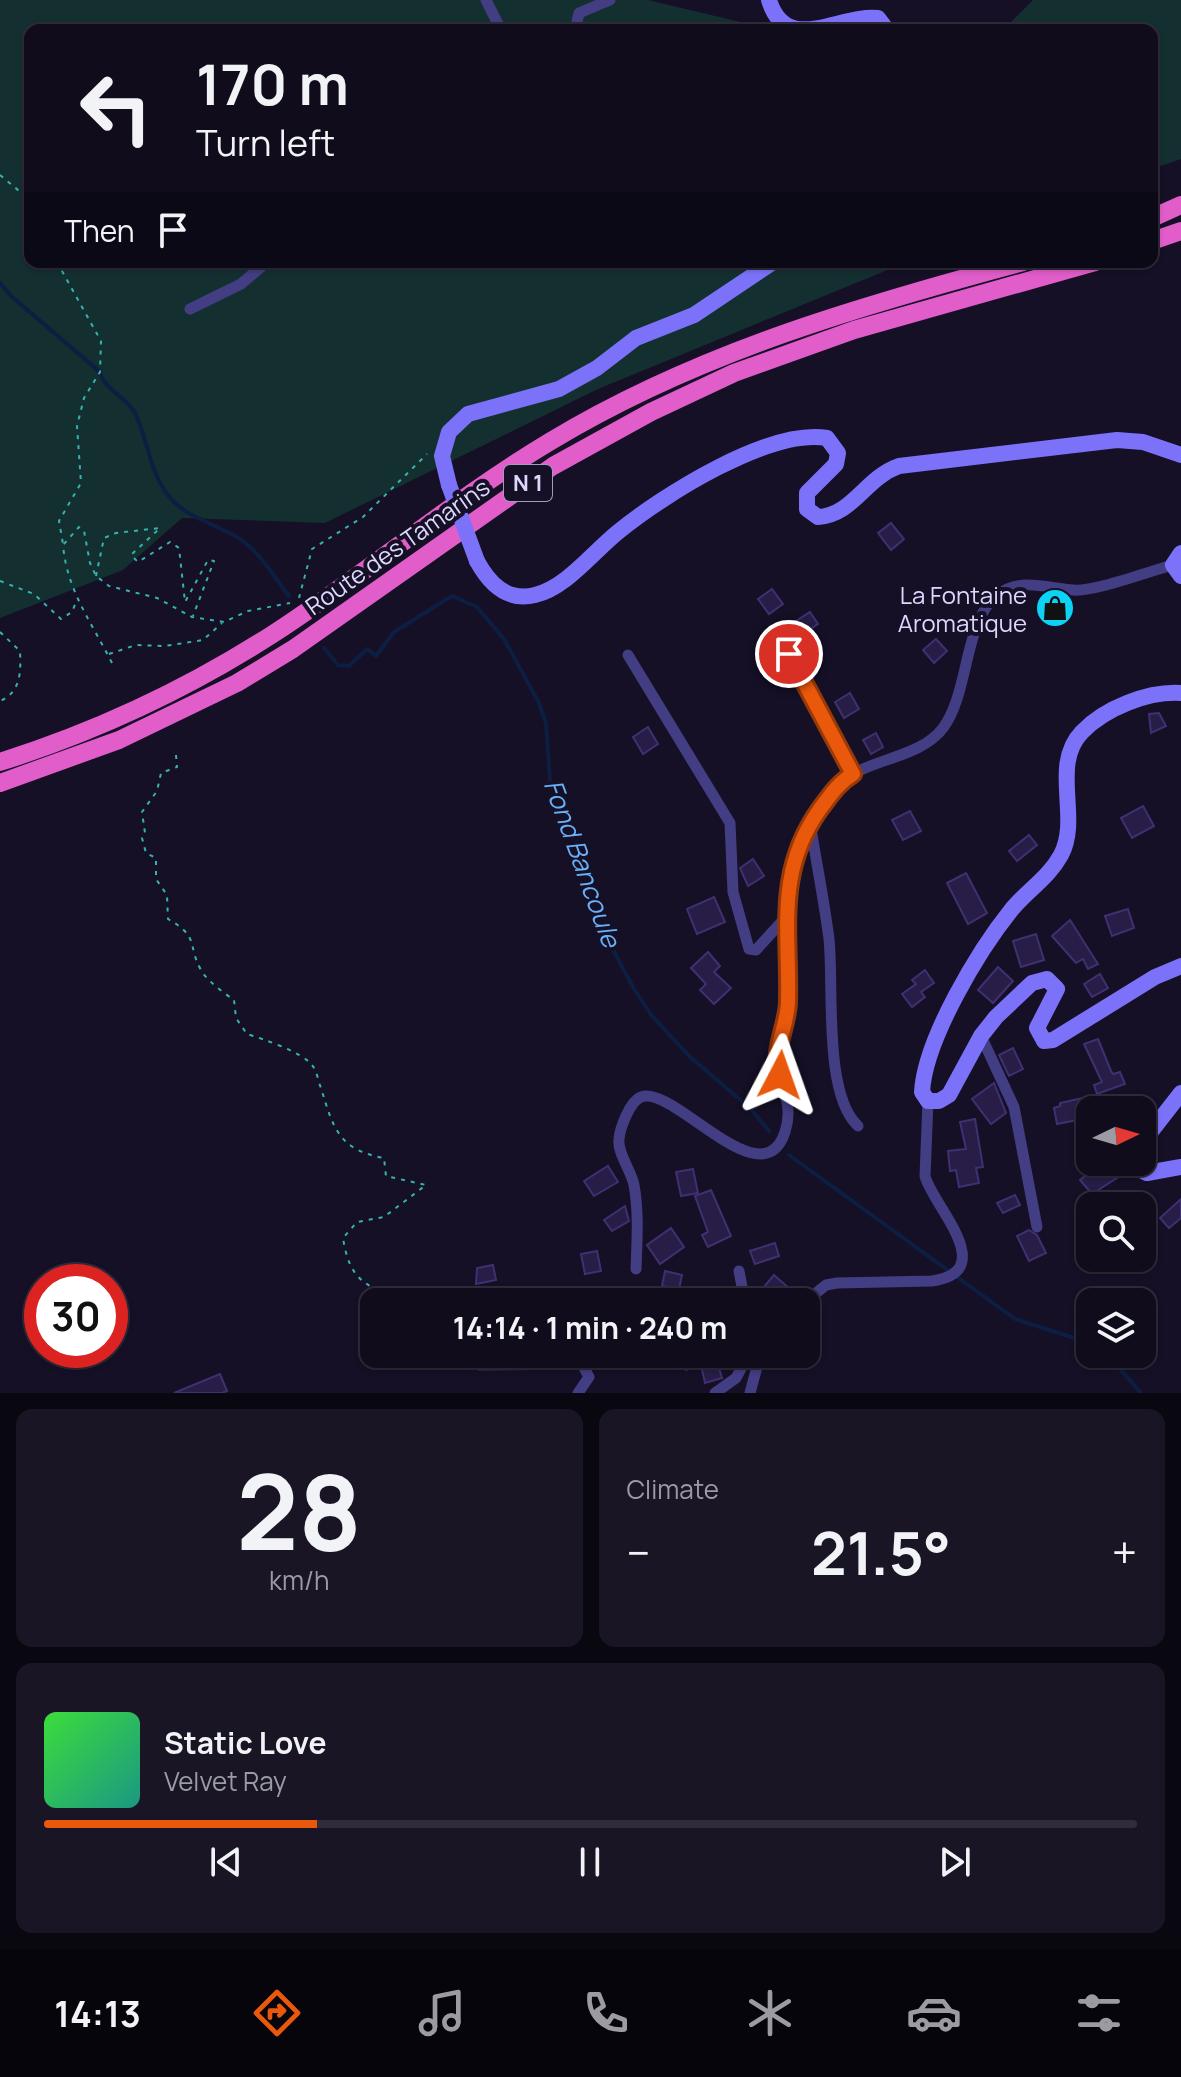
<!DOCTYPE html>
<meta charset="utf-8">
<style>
body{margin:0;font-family:Manrope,sans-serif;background:#191525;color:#f1f3f6;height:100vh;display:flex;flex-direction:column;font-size:30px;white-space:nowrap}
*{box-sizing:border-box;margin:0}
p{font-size:26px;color:#9c9ba3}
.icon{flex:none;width:44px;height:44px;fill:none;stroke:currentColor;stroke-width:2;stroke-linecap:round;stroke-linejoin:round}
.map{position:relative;height:1393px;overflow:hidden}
.panel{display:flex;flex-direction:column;gap:16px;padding:16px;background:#09070f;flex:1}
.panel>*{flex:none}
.top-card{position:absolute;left:24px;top:24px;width:1134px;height:244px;border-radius:16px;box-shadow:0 2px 6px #0004,0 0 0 2px #302c3b;background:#100c1c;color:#f1f3f6;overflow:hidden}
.needle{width:52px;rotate:85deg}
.buttons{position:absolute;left:1076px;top:1096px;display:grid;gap:16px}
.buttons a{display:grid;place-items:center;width:80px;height:80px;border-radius:16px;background:#100c1c;box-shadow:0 2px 6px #0004,0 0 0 2px #302c3b;font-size:40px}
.speed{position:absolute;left:24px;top:1264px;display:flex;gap:16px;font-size:40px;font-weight:700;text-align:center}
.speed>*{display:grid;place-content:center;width:104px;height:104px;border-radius:50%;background:#100c1c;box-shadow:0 2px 6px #0004,0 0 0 2px #302c3b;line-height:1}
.speed .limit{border:12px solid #d22;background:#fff;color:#111}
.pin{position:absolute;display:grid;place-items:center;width:68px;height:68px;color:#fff;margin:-34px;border:4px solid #fff;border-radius:50%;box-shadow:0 2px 8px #0007}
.me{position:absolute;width:88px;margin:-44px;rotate:4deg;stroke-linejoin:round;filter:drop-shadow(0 0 6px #0008)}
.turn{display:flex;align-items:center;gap:28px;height:168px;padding:0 40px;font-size:36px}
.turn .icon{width:104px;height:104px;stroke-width:2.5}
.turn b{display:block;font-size:56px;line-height:68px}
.then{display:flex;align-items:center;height:76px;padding:0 40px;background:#0003;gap:16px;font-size:30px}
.big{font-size:60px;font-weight:700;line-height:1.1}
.panel .card{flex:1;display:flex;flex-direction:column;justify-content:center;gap:12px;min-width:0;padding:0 28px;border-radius:16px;background:#191525}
.panel .dial{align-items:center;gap:0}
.dial b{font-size:104px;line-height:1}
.song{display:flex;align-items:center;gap:24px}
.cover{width:96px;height:96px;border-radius:12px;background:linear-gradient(135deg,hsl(120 70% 55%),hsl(170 70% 35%))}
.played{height:8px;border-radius:4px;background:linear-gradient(90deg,#ea580c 25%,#302c3b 25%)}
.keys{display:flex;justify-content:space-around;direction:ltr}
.heat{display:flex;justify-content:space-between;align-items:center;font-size:44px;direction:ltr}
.panel .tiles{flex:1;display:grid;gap:16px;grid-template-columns:1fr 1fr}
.card:last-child{grid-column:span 2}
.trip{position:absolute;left:360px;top:1288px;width:460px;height:80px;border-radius:16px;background:#100c1c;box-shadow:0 2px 6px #0004,0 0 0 2px #302c3b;font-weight:700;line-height:80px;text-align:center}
.tab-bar{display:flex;height:128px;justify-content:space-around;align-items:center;background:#06050b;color:#9c9ba3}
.tab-bar .icon{width:56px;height:56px}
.tab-bar .on{color:#ea580c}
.tab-bar b{font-size:36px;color:#f1f3f6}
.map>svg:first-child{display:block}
</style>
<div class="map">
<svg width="1181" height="1393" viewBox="0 0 1181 1393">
<rect width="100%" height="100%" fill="#151026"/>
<g fill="#142f30">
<polygon points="0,0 648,0 753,25 814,30 30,30 30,262 907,262 598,389 325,523 182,518 123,570 0,618"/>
<polygon points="1033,0 1181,0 1181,159 1152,169 1152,30 1003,30"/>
</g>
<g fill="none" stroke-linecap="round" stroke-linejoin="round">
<g stroke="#0d1e43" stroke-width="4">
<path d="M0 283 11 296 100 372C104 390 126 396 135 413 148 440 149 469 167 494 186 519 215 523 240 539 260 552 274 577 289 596"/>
<polyline points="324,648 338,665 349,666 367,649 376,656 394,632 452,596 477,607 504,639 538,701 546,723 550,781 580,849 611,946 634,989 652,1016 689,1056 750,1108 769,1131"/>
<polyline points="789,1155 1015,1319 1090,1343"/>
<polyline points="1107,1354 1141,1393"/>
</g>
</g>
<g fill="#271d46" stroke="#403071" stroke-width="2">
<polygon points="891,523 904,539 891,550 878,533"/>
<polygon points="772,589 783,604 769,614 758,599"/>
<polygon points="810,612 818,624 801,635 793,623"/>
<polygon points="936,639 947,651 934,663 923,650"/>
<polygon points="850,693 859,709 844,718 835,702"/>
<polygon points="1159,713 1166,726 1151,733 1149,714"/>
<polygon points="648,727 658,744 643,754 633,737"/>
<polygon points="876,733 883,747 871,754 863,740"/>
<polygon points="1143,806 1154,826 1132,838 1121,818"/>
<polygon points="910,811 921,831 903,840 892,820"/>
<polygon points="1029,835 1037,845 1017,861 1009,851"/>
<polygon points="753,859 764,876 748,886 740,868"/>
<polygon points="966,873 987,913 968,924 947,883"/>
<polygon points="714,897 725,922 697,934 687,909"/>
<polygon points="1128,909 1134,928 1112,936 1105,916"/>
<polygon points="1070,920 1098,964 1088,969 1083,959 1076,963 1052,936"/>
<polygon points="1036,934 1044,960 1021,967 1013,941"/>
<polygon points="708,952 720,966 714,972 731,988 714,1004 700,990 706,984 691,968"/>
<polygon points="998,967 1013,981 993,1003 978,990"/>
<polygon points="925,970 934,983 921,992 925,997 912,1007 902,994 916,984 912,980"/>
<polygon points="1100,974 1108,988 1092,997 1084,984"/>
<polygon points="1098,1039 1111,1071 1113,1074 1120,1072 1125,1084 1097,1094 1094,1085 1102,1082 1084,1044"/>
<polygon points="1013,1048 1023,1069 1009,1076 999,1055"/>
<polygon points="994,1083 1006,1113 991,1124 972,1099"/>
<polygon points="1083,1098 1087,1118 1057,1124 1054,1108 1060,1106 1060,1103"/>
<polygon points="975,1119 983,1167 976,1168 979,1183 959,1187 956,1170 950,1171 948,1151 966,1149 960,1122"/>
<polygon points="1086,1162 1113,1162 1123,1174 1092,1194 1080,1180 1092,1170"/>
<polygon points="608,1166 618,1182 594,1196 584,1181"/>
<polygon points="693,1169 698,1193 681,1196 676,1172"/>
<polygon points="711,1190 731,1236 708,1247 702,1235 708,1232 695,1196"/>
<polygon points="1015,1195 1020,1205 1003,1213 997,1203"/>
<polygon points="1181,1199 1181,1218 1169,1228 1160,1218"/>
<polygon points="625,1206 629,1221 612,1231 604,1220"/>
<polygon points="671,1228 684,1247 660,1264 647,1245"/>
<polygon points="1029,1230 1037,1235 1046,1253 1029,1261 1017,1236"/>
<polygon points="775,1243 779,1256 755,1264 750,1251"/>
<polygon points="597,1251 601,1271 585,1274 581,1254"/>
<polygon points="493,1265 496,1280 476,1284 477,1268"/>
<polygon points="665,1271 682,1275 679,1289 662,1286"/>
<polygon points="774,1275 791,1290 780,1302 775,1299 753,1302 767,1291 763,1288"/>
<polygon points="681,1354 709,1354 714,1369 719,1368 722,1378 705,1383 701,1365 686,1370"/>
<polygon points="220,1374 227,1391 222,1393 174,1393"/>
</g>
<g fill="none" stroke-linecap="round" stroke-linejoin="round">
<g stroke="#35b3b1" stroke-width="2" stroke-dasharray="4 6" stroke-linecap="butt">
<polyline points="0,175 24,195 30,207"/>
<polyline points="57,262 101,341 100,372 84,398 77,426 81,483 59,521 63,544"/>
<polyline points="96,576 104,538 116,533 160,528 131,555 138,562 170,542 179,548 185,602 208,560 214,561 193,616"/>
<polyline points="0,581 34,594 61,619 72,612 76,602"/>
<polyline points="299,598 312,549 363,517 427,454"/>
<path d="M0 632 20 651C21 672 21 692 0 701"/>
<polyline points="109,654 136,645 165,646 203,640 222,623"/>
<path d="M112 663C92 623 67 591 63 545L79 527 84 531 90 563 96 576 109 586 157 598 192 617 224 622 248 611 290 603"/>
<path d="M176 755 177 767 161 773 157 791 142 812 145 833 142 838 146 853 156 858V879L167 895 168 919C200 937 187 945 201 970 207 981 224 993 234 1000L236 1018 247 1034C263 1039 302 1052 312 1065 317 1071 318 1081 321 1088 333 1127 338 1150 384 1158L386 1176 426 1185 384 1217 357 1222 343 1238C350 1281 363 1282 399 1302"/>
<polyline points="449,1354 458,1358"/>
</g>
<g stroke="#433d83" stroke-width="11">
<polyline points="486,0 501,30"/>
<polyline points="575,30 579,13 610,0"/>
<polyline points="190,309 241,284 267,262"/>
<polyline points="789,654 853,774"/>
<polyline points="628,655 730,823 733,892 749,949 756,950 787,916"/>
<path d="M810 822C816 861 824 900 829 939 834 986 823 1094 858 1126"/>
<polyline points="981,1036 1014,1107 1037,1227"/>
<path d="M636 1269C637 1240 639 1213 634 1185 631 1170 617 1153 619 1139 620 1128 630 1101 641 1097 673 1084 762 1201 785 1132 794 1104 781 1090 777 1067 775 1053 782 1039 785 1026 795 978 780 928 787 881 794 839 823 787 863 769 889 757 925 752 943 728 969 694 964 621 997 595 1020 577 1047 588 1073 590 1095 592 1149 571 1173 565"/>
<polyline points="739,1271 745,1302"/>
<path d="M805 1302 826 1285 837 1283 932 1281C1001 1271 932 1205 925 1176L928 1101"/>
<polyline points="469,1354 474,1363 480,1365 582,1364 589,1377 578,1393"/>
<polyline points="715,1393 736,1378 749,1354"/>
<polyline points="750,1393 757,1367 752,1354"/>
</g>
<g stroke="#7b72f9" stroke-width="16">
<path d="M769 0C786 56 839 14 878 18L887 30"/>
<polyline points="449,485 442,456 449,432 468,414 559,389 597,368 636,338 694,315 773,262"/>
<polyline points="1181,553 1173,565 1181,576"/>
<path d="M477 561C489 583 506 602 535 595 566 588 593 552 618 532 662 496 769 428 827 438L838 453 836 464 807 493V509L818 517C853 515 865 478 899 466L1117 440 1143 442 1181 455"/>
<path d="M1181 693C1148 691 1105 708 1082 732 1050 765 1081 818 1061 855 1049 877 1028 890 1012 909 979 950 925 1039 922 1092L928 1101H939L949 1095 981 1036 996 1017 1032 983 1047 979 1057 989 1037 1028 1044 1041 1053 1040 1155 977 1181 966"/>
<polyline points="1142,1143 1181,1093"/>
<polyline points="1134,1162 1133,1166 1147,1173 1181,1167"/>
</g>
<g stroke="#e05dca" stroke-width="18">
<polyline points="1152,218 1181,205"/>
<polyline points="1152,241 1181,231"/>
<path d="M0 762C95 732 189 688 273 634 367 573 454 499 551 441 697 353 859 306 1023 262"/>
<polyline points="0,783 119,740 237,683 293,649 553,466 651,412 734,373 854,330 1095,262"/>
</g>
<polyline stroke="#7b72f9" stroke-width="16" points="449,485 477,561"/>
</g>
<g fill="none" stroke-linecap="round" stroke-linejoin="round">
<defs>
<path id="route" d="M780 1075C772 1051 787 1027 788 1003 790 931 775 872 820 809 830 796 838 783 853 774L789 654"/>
</defs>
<use href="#route" stroke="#983908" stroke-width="20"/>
<use href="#route" stroke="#ea580c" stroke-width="14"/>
</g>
<defs>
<symbol id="shop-disc" viewBox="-11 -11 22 22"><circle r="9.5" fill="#0cd3f5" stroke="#151026"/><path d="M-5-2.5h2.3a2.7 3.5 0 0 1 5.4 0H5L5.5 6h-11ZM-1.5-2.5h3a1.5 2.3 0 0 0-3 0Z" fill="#111"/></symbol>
</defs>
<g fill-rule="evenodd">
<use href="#shop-disc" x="1033" y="586" width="44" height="44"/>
</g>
<g text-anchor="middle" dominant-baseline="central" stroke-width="8" stroke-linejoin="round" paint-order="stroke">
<rect fill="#151026" stroke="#a19bbc" stroke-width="2" x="504" y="465" width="48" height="36" rx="6"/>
<g font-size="22" font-weight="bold" fill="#ddd7fd">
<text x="528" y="483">N 1</text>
</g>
<g font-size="24" fill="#ddd7fd" stroke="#151026">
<text transform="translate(397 546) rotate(-35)">Route des Tamarins</text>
</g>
<g font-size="24" fill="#ddd7fd" stroke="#151026" text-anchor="end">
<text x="1027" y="594">La Fontaine<tspan x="1027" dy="28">Aromatique</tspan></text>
</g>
<g font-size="26" font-style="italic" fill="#69b0f9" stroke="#151026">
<text transform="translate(583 863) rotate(70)">Fond Bancoule</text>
</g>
</g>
</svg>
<div class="buttons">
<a><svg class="needle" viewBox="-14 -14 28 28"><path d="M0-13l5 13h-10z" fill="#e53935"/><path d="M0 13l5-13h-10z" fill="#9c9ba3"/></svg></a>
<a><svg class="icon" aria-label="search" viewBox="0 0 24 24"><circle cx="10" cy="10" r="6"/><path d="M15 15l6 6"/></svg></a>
<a><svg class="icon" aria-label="layers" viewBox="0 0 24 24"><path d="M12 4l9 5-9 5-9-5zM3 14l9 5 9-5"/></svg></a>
</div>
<div class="speed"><div class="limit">30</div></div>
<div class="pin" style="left:789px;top:654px;background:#d93025"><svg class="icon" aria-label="arrive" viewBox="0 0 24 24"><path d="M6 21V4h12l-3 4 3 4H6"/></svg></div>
<svg class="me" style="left:780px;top:1075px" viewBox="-20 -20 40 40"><path d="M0-17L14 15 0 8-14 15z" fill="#ea580c" stroke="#fff" stroke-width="4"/></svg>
<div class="trip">14:14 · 1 min · 240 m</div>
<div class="top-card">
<div class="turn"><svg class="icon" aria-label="left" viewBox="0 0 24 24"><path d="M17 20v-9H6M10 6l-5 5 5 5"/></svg><div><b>170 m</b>Turn left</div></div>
<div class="then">Then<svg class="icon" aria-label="arrive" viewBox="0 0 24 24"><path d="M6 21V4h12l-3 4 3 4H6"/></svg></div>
</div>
</div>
<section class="panel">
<div class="tiles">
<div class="card dial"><b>28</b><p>km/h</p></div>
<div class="card"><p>Climate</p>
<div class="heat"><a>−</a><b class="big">21.5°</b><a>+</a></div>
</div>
<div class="card">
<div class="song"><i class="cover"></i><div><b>Static Love</b><p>Velvet Ray</p></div></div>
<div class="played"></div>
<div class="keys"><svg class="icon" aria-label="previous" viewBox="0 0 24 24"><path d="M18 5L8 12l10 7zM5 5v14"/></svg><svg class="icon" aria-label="pause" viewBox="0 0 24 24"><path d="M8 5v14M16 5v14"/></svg><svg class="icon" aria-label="next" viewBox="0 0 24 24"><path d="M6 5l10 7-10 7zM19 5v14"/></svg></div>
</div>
</div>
</section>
<nav class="tab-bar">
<b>14:13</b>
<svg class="icon on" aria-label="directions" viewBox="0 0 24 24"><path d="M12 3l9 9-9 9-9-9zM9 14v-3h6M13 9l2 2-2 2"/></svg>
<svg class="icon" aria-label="music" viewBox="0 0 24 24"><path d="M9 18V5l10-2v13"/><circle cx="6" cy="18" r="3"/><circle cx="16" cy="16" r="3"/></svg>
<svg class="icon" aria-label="phone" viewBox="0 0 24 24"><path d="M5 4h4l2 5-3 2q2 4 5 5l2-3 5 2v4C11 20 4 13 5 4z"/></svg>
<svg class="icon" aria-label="climate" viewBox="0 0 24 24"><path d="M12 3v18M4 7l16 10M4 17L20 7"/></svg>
<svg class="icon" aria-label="car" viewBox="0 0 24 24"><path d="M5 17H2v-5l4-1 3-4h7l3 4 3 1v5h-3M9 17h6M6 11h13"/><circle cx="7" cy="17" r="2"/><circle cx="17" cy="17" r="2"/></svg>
<svg class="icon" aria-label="filters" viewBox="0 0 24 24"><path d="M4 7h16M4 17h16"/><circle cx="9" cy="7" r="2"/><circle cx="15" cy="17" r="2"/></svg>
</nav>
